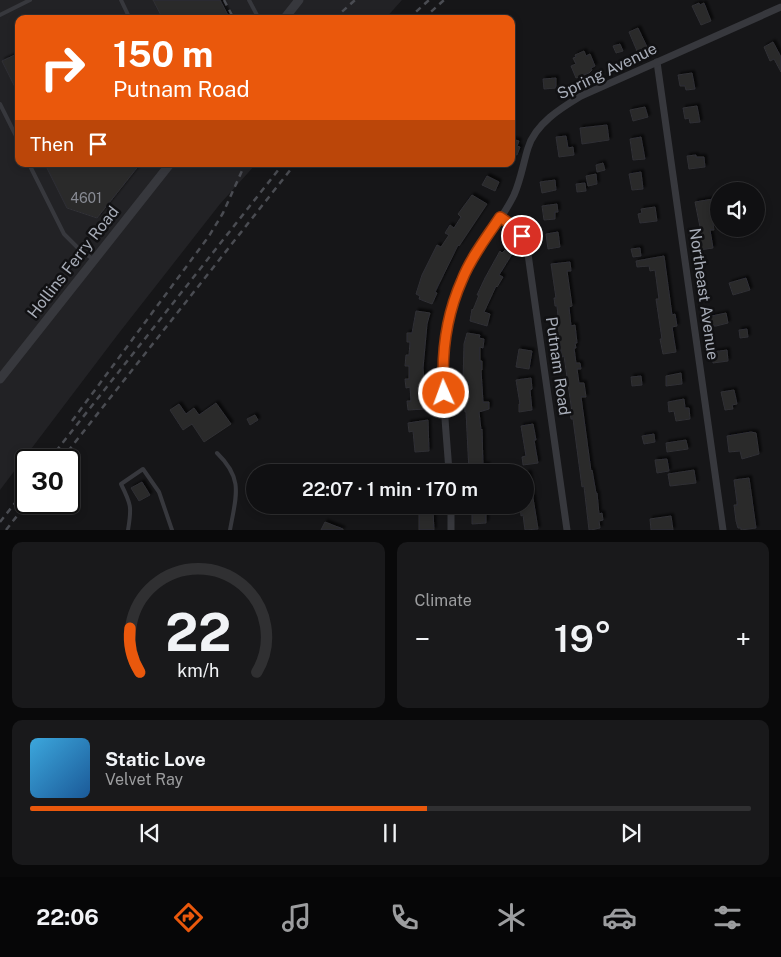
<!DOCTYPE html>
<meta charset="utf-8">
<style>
body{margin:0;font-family:"Public Sans",sans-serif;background:#19191b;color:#f1f3f6;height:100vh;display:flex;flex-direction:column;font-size:19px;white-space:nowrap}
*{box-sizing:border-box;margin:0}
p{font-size:16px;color:#9c9d9f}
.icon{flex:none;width:28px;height:28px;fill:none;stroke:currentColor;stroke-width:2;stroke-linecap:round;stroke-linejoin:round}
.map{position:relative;height:530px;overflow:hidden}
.details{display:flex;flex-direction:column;gap:12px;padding:12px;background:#09090a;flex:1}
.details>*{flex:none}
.top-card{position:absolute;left:15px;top:15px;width:500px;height:152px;border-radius:10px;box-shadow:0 2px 8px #0003,0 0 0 1px #303032;background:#ea580c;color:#fff;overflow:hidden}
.buttons{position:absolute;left:710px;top:182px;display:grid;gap:10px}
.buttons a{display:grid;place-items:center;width:55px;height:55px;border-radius:50%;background:#101012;box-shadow:0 2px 8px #0003,0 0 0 1px #303032;font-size:25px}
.speed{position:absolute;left:15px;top:449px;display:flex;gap:10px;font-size:25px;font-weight:700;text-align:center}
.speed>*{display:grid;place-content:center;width:65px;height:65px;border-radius:50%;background:#101012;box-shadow:0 2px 8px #0003,0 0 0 1px #303032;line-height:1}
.speed .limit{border:2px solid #111;border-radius:8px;background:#fff;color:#111}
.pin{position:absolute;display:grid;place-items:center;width:42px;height:42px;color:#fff;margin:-21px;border:2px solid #fff;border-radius:50%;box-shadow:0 1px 5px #0007}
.me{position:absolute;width:55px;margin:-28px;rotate:358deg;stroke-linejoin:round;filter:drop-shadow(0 0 4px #0008)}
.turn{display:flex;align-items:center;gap:18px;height:105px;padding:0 15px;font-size:22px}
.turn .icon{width:65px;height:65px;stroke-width:2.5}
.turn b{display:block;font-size:35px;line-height:42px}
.then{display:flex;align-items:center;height:48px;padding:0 15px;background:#0003;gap:10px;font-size:19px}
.big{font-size:38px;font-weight:600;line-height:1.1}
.details .card{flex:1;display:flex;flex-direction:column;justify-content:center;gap:8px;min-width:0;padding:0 18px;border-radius:10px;background:#19191b}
.details .dial{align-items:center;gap:0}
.dial svg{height:130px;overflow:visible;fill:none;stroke:#303032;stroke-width:7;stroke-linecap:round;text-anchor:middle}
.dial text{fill:#f1f3f6;stroke:none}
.song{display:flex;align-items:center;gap:15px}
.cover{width:60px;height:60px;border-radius:8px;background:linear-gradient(135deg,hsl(200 70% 55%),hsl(210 70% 35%))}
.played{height:5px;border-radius:2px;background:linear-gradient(90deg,#ea580c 55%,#303032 55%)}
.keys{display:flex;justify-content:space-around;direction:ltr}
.heat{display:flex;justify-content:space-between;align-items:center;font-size:28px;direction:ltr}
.details .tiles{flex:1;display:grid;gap:12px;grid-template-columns:1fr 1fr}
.card:last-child{grid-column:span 2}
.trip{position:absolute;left:246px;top:464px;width:288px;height:50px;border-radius:25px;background:#101012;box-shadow:0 2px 8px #0003,0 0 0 1px #303032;font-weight:600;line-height:50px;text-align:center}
.tabs{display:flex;height:80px;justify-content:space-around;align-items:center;background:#060607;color:#9c9d9f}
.tabs .icon{width:35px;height:35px}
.tabs .selected{color:#ea580c}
.tabs b{font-size:22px;color:#f1f3f6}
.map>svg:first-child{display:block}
</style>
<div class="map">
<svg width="781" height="530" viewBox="0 0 781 530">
<defs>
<filter id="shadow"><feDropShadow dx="2.5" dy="-2.5" stdDeviation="1" flood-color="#0009"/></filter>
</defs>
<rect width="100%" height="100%" fill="#161618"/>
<polygon fill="#222225" points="0,0 402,0 385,19 19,19 19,164 256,164 220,204 119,333 0,490"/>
<g fill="#29292c" stroke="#303034" filter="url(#shadow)">
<polygon points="153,0 220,0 230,19 163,19"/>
<polygon points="699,3 700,5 704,3 711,21 701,25 692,6"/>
<polygon points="638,28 647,47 637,51 629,32"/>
<polygon points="773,42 781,57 781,72 774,59 770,61 764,47"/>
<polygon points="620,44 623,51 616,53 613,46"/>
<polygon points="584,51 586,56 590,54 595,66 591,68 592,70 589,73 576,78 571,66 576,64 573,58 576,57 575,55"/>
<polygon points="19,53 19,95 2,61"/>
<polygon points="692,73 695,89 686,90 685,86 680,86 678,75"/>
<polygon points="556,78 556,88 544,89 543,79"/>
<polygon points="697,106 700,122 690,123 689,118 685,119 683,108"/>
<polygon points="645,107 648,117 633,121 630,110"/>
<polygon points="607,125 609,140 582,144 580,128"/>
<polygon points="566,136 568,148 573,147 574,155 559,157 556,137"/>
<polygon points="641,137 645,159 633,160 630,139"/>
<polygon points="511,139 519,141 517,146 520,147 517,155 514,154 512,160"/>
<polygon points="696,155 696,157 704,157 705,167 689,169 687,156"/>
<polygon points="603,163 605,170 597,172 596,165"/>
<polygon points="45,164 140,164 97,218 67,208"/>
<polygon points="641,172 643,189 632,190 629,174"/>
<polygon points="596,174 597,184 588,186 586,176"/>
<polygon points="487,176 499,182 495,191 482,185"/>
<polygon points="555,180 556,190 542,193 540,182"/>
<polygon points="585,183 586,191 577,192 576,184"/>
<polygon points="472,195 487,204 459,246 458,245 435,292 437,293 432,304 419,299 420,296 416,294 422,275 437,245 441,247 449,235 445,233 450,225 454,228 461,217 458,214"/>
<polygon points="713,199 716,217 712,217 714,230 710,230 713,248 700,250 698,238 702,237 695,202"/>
<polygon points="557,204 558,212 555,212 555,219 544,220 542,206"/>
<polygon points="655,207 657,221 640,223 638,214 642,213 641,209"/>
<polygon points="558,232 560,247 548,249 546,234"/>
<polygon points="640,248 641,256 633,257 631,249"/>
<polygon points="505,250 512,254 499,275 503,277 497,287 496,286 484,312 490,314 487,326 470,321 472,309 473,310 479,295 477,295 485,278 500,251 502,253"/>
<polygon points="664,256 672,315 675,314 677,326 672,327 676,352 663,354 660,339 662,339 656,299 659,299 655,270 650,271 649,266 637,267 636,261"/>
<polygon points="570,262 571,271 567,271 572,306 569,307 571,326 575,325 577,343 575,343 576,348 574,348 576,363 580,363 581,369 577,369 579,383 584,383 586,397 581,397 591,471 592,470 596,493 597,493 599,514 602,513 603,520 599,521 600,528 591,530 589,530 584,486 582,487 573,419 571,419 570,412 572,412 564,356 562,357 557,327 559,327 557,306 555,306 554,298 556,298 551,264"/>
<polygon points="746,278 750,290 733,295 729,283"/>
<polygon points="416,311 430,313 427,324 423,368 426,409 408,410 407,401 411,401 410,387 406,388 405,379 409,379 409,366 405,366 406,355 409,355 410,342 407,342 407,333 412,333"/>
<polygon points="726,313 728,323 716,326 708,326 707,317"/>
<polygon points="747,329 748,337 740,338 739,330"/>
<polygon points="467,333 480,335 479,338 484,339 483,348 480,347 480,361 482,361 482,370 481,370 483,402 489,402 489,409 479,412 481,430 482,429 483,465 487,464 488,472 469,472 466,412 465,412 463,380 464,344"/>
<polygon points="519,349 532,351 529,369 516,367"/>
<polygon points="727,350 728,361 713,363 712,352"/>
<polygon points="681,373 682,384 666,386 666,376"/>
<polygon points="641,376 642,385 632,386 631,377"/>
<polygon points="531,378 532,389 530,390 532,410 519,412 519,404 520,404 516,380"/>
<polygon points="734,390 737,404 732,405 733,409 725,410 721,392"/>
<polygon points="684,399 685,408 689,408 690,419 676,421 674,411 669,412 668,402"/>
<polygon points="216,403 231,424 204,442 192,424 183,430 170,410 179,404 186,414 194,408 199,415"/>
<polygon points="255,415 258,420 250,425 247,419"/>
<polygon points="428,420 429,451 415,452 413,431 409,432 408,423"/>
<polygon points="533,424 536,440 534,440 538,463 523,465 522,457 526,456 521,426"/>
<polygon points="751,432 756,433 759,454 742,459 740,451 729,452 727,436"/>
<polygon points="654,434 655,442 644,444 642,436"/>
<polygon points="686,440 688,449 667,452 666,443"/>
<polygon points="667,459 669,471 657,473 655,460"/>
<polygon points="694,470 696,483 670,486 668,474"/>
<polygon points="525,473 529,473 538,529 525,530 523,515 521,516 520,505 525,505"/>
<polygon points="749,478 756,528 741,530 741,528 738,528 736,521 734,505 737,505 737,502 734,480"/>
<polygon points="142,482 150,495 139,501 131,488"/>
<polygon points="419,510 433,510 434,530 419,530"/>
<polygon points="486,511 486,523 472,524 472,512"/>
<polygon points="671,516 673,530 651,530 650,519"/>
<polygon points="325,522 343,529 343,530 321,530"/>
</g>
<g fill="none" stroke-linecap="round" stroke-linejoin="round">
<g stroke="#37383d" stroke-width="4">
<polyline points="121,0 130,19"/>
<polyline points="249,0 259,19"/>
<polyline points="0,15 30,0"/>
<polyline points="0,104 19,142"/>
<polyline points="29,164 64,234 78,248 94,260"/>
<path d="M217 453C244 479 236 496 230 530"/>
<path d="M128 530C132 507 131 504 121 484L143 469 159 492 172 530"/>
</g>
<g stroke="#37383d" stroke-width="7">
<polyline points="657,62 723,530"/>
<path d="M500 217C515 228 524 236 528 254L567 530"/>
<path d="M449 472C445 408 433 339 462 278 476 249 500 224 514 195 521 179 523 164 528 148 535 124 561 108 581 96L781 7"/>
<polyline points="451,505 451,530"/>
</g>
<g stroke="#37383d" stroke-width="9">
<polyline points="284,19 299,0"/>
<polyline points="0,379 170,164"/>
</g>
<g stroke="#4a4c52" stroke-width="2.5" stroke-dasharray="6 5" stroke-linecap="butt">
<polyline points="224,0 234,19"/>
<polyline points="334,19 355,0"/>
<polyline points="408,19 429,0"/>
<polyline points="423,19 444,0"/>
<polyline points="72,421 209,236 223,213 245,164"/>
<polyline points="49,460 283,164"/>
<polyline points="61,460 295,164"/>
<polyline points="0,522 26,489"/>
<polyline points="6,530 28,502"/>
</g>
</g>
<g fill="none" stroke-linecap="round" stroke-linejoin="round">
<defs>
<path id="route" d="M444 393C441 354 446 316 462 280 471 257 487 237 500 217L516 228 522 236"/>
</defs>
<use href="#route" stroke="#983908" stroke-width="12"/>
<use href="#route" stroke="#ea580c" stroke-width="9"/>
</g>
<g text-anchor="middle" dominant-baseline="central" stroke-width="5" stroke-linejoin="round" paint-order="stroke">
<g font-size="14" fill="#888b94">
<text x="86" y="198">4601</text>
</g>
<g font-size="16" fill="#a8adb8" stroke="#111113">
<text transform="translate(607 71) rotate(-26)">Spring Avenue</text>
<text transform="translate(73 262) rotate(-52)">Hollins Ferry Road</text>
<text transform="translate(704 294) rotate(82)">Northeast Avenue</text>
<text transform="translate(558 366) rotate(82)">Putnam Road</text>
</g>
</g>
</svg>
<div class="buttons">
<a><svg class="icon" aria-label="sound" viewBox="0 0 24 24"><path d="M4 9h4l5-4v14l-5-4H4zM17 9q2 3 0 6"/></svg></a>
</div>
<div class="speed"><div class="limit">30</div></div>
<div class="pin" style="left:522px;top:236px;background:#d93025"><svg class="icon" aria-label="arrive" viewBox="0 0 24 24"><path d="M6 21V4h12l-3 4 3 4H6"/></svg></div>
<svg class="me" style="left:444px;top:393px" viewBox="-20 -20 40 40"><circle r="17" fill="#ea580c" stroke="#fff" stroke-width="3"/><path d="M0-11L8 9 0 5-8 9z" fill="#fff"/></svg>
<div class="trip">22:07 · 1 min · 170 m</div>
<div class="top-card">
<div class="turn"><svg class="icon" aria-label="right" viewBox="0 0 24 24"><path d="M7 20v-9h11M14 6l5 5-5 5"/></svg><div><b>150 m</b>Putnam Road</div></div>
<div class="then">Then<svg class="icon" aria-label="arrive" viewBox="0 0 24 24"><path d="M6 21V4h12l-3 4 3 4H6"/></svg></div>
</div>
</div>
<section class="details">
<div class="tiles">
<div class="card dial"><svg viewBox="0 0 100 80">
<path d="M14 69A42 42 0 1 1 86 69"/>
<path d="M14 69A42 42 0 0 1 8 42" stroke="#ea580c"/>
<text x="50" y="56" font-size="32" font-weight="700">22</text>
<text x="50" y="72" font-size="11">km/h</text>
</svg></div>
<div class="card"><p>Climate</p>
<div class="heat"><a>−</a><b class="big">19°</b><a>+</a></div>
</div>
<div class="card">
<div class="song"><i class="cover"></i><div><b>Static Love</b><p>Velvet Ray</p></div></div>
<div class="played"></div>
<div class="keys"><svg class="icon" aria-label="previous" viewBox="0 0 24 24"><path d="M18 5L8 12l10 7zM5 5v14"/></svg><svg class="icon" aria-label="pause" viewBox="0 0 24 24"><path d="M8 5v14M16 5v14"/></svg><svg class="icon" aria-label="next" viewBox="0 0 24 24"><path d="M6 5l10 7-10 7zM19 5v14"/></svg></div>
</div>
</div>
</section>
<nav class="tabs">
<b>22:06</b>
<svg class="icon selected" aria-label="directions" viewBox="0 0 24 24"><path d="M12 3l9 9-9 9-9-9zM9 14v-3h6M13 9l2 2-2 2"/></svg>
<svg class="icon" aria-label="music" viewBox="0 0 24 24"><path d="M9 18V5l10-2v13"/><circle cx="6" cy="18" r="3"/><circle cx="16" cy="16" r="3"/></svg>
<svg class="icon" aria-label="phone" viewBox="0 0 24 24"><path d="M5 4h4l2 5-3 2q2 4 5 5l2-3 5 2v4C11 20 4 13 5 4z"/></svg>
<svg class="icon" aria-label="climate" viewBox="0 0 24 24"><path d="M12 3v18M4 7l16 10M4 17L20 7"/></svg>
<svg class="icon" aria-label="car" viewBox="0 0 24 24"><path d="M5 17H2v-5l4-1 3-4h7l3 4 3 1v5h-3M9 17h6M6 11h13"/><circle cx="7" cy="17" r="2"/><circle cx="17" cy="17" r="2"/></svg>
<svg class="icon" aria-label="filters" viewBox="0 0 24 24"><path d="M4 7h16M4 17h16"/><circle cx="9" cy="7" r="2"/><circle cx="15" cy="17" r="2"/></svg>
</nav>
